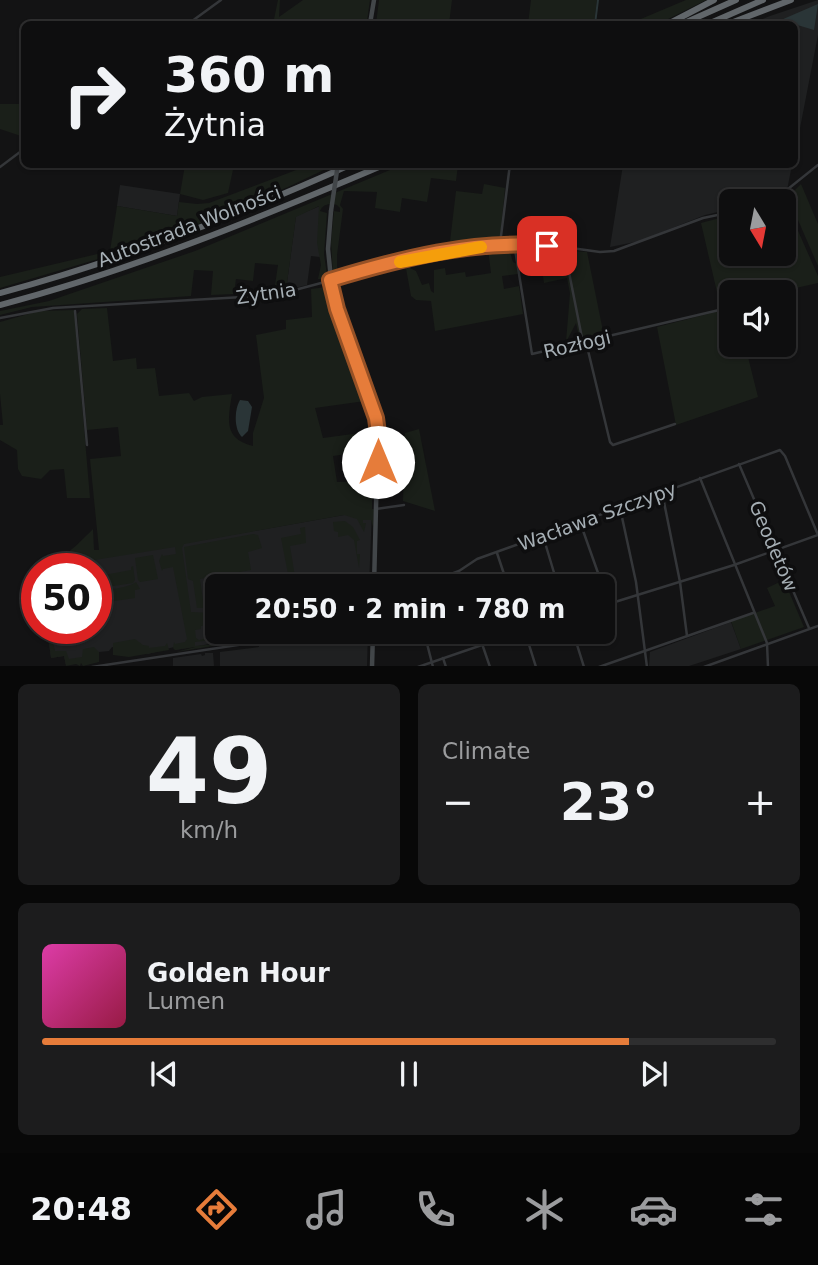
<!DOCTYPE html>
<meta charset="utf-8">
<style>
body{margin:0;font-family:"DejaVu Sans",sans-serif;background:#1c1c1d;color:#f1f3f6;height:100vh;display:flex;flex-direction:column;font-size:26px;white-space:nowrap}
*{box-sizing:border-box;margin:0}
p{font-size:23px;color:#9b9c9e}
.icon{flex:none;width:38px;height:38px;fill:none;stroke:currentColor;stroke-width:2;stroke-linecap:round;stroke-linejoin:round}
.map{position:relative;height:666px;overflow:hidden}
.side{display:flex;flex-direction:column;gap:18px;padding:18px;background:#080808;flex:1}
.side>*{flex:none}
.guide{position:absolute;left:21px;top:21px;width:777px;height:147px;border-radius:10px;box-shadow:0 2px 5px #0004,0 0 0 2px #2e2e2f;background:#0e0e0f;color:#f1f3f6;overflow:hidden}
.needle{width:46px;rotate:170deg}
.controls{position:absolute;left:719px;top:189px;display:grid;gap:14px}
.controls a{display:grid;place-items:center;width:77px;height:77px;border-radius:10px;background:#0e0e0f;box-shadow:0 2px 5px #0004,0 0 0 2px #2e2e2f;font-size:35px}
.speed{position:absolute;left:21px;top:553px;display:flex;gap:14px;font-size:35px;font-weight:700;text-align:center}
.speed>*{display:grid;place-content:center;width:91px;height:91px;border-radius:50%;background:#0e0e0f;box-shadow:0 2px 5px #0004,0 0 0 2px #2e2e2f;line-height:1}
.speed .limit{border:10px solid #d22;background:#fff;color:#111}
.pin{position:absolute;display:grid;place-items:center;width:60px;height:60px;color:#fff;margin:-30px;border-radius:14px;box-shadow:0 4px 10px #0006}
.me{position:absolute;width:77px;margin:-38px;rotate:0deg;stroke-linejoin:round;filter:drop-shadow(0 0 5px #0008)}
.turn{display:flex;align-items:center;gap:24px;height:147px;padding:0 28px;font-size:32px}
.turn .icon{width:91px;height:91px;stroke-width:2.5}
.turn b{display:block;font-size:49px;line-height:60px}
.big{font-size:52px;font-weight:600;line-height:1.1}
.side .widget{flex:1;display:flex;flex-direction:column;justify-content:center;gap:10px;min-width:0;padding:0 24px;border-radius:10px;background:#1c1c1d}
.side .dial{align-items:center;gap:0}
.dial b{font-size:91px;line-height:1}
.song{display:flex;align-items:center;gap:21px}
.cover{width:84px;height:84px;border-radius:10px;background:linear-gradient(135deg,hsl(320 70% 55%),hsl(340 70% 35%))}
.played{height:7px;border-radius:4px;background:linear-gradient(90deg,#e67c3a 80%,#2e2e2f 80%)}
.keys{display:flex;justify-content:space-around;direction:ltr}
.heat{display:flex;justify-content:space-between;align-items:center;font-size:38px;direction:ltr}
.side .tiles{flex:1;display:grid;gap:18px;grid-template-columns:1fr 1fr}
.widget:last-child{grid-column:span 2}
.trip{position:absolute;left:205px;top:574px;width:410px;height:70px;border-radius:10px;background:#0e0e0f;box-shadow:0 2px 5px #0004,0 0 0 2px #2e2e2f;font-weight:600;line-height:70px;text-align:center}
.menu{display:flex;height:112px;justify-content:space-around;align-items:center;background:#060606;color:#9b9c9e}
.menu .icon{width:49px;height:49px}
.menu .on{color:#e67c3a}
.menu b{font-size:32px;color:#f1f3f6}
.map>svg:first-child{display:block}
</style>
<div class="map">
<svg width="818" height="667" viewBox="0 0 818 667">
<rect width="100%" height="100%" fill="#131314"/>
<g fill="#1f2021">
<polygon points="818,0 818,35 795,154 794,24 751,24 770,16"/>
<polygon points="623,165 792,165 787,190 770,201 732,201 731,209 705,215 640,241 610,247"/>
<polygon points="120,185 180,194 177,216 117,206"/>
<polygon points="320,206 320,257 311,256 307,285 286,290 296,216"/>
<polygon points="372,510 369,586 217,586 217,632 279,632 175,650 174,647 148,654 112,647 109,651 99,652 82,663 66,665 64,656 51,658 47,628 96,628 96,569 39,569"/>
<polygon points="731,622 741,649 689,666 649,666 650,652"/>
<polygon points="334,632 368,632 367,666 220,666 220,652 259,647 259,644 265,643"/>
<polygon points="205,653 213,653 214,666 173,666 173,658 201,654 202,656 205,655"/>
</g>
<g fill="#1a1f19">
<polygon points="278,0 280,0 279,17 303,0 370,0 367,21 364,21 367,24 323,23 320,24 273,24"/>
<polygon points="379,0 452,0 449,24 376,24"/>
<polygon points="531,0 597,0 594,24 528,24"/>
<polygon points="686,0 706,0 658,24 629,24"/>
<polygon points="0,104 24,104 24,143 24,137 0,129"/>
<polygon points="312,164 334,165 288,187 189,228 122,252 0,288 0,277 110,251 117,206 177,216 179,202 197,204 209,203"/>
<polygon points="185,165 234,165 228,193 203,200 180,194"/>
<path d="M402 165H458L456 181 431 178 427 202 402 198 400 212 375 208 377 192 344 191 340 205 343 209 337 255V276L333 274 331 242 334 211 340 212V208L337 205C330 203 323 204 320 211L327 213 324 254 327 275 324 279H318L321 265 317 243 319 206 296 217 286 290 274 292 278 265 255 263 253 281 236 279 234 294 211 295 213 271 194 270 191 296 32 307 0 315V311L49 301 195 251Z"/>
<path d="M484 184 505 188 500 239C489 249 464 248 449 250L456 191 482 194Z"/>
<polygon points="801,184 818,224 818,266 788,197"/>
<polygon points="784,199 818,276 818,283 778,292 732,292 731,303 720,305 701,223 731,215 732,254 784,254 784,201 781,201"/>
<polygon points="508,246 513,262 517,264 518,274 502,276 504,289 519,286 523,314 435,331 431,301 416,300 411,296 405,263 408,262 410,268 416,271 422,285 429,283 431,291 434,293 434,270 445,268 446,275 465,272 466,277 491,273 488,249"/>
<polygon points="539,248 587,252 604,336 580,341 576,323 566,342 570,293 567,278 544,283"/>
<path d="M326 287 365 401 315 408 323 438 375 431V450L333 456 337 482 372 481V509H374L373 527 371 520H363V523H366L364 532 357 519 344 515 184 544 182 548 191 612 211 613 212 609 216 614 213 615 217 626 214 627 213 624 201 626V629L195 630 196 638 199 640 209 638 210 631 213 633 217 630 220 632 222 639 195 642V646L237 642 176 652 195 647 175 650 173 648 174 642 175 644 185 642 187 639 173 567 163 569 162 571 159 561 162 554 163 556 176 554 175 547 39 569V567C62 561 76 546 93 529L94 550H99L90 459 121 456 118 427 87 430 77 314 82 309 107 308 113 361 136 358 137 369 155 368 159 396 189 393 194 401 202 397 232 394C228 419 223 439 253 446V433L264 398 256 335 286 329V320L312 317 311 289Z"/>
<polygon points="731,308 732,345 745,345 758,397 676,425 657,327"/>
<polygon points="74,310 90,498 67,498 64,469 50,470 41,479 22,476 18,469 17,450 0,440 0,425 3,425 0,394 0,322 39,311"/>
<polygon points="419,429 435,511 403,501 405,433"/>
<polygon points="345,521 353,527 360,540 357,541 357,554 360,554 359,568 354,540 348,535 338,537 338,532 334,531 333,522"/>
<polygon points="305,527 306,543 290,546 296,583 290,584 281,538 301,534 300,528"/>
<polygon points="253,534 258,535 262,548 248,552 251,570 200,579 204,608 197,608 193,581 188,579 184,547"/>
<polygon points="153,555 158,579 140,582 138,580 135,558"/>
<polygon points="133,566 135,580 133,583 100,588 97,586 96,572 99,576 131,570 131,567"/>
<polygon points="784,580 804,627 741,649 731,621 775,606 767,588"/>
<path d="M136 582 140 589 135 590V598L101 603 100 595H97L96 599V589C107 591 127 588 136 582Z"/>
<polygon points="47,628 50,628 55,651 66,651 69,659 82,657 83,649 94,647 99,652 99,662 83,666 81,663 80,666 76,664 66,666 64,656 51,658"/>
<polygon points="135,639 143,645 149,646 149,648 165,646 167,643 169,650 129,657 113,655 113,643"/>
</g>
<g fill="#2a3537">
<polygon points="818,4 814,30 794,24 774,23"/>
<path d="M240 400 248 401 252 407 248 431 242 437C234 430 234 410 240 400Z"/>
</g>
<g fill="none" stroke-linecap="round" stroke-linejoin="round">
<polyline stroke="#2a3537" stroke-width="2" points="595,24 598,0"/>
<g stroke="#343639" stroke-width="2.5">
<polyline points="188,24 221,0"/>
<polyline points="0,167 24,149"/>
<polyline points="773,201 818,165"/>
<polyline points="514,243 532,354 732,307"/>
<polyline points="500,244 510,164"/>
<polyline points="564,247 583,343"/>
<polyline points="75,311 87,445"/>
<polyline points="0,318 53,308 276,295 419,257 503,243 564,247 600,252 614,251 703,218 732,212"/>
<polyline points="586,342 610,442 613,445 675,424"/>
<polyline points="739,464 809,628"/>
<polyline points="700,478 767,643 768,667"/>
<polyline points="662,492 680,582 687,636"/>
<polyline points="620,508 636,582 647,667"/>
<polyline points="376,509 404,505"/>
<polyline points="580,522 609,604"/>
<polyline points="543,536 558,586"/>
<polyline points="497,553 508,586"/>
<polyline points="460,573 464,586"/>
<polyline points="418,586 459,571 477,559 780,450 785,456 818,535"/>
<polyline points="602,606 734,565 818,535"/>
<polyline points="424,632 433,667"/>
<polyline points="478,632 490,667"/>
<polyline points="525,632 536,667"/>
<polyline points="573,632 584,667"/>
<polyline points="443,658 446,667"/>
<polyline points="92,667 324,632"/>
<polyline points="418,667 520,632"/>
<polyline points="599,667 753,613"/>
<polyline points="704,667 818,626"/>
</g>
<g stroke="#424649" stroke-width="4.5">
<polyline points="370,24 374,0"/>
<polyline points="331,211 328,249 332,289 378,428 374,586"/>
<polyline points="372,667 373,632"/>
</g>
<g stroke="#61666a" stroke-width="6">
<polyline points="668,24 714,0"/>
<polyline points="682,24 736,0"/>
<polyline points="708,24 763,0"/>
<polyline points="728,24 791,0"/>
<path d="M0 293C121 261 238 215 352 164"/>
<path d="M0 305C133 270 259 218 386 164"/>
</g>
<polyline stroke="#424649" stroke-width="4.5" points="331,211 338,164"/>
</g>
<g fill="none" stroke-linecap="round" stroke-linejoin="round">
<defs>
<path id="route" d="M378 462V433L376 418 337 309 330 280C399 259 475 239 547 246"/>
</defs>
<use href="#route" stroke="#965126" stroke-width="18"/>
<use href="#route" stroke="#e67c3a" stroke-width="12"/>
<polyline stroke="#f59e0b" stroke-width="12" points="400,262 481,247"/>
</g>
<g text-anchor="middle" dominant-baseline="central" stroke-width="7" stroke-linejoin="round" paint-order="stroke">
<g font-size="19" fill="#a5aeb4" stroke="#0e0e0f">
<text transform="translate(189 226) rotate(-21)">Autostrada Wolności</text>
<text transform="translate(266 293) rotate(-8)">Żytnia</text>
<text transform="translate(577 344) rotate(-13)">Rozłogi</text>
<text transform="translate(597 516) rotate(-20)">Wacława Szczypy</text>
<text transform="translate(774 546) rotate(67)">Geodetów</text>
</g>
</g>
</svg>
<div class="controls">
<a><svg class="needle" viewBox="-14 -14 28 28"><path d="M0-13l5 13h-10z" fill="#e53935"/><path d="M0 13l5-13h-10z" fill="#9b9c9e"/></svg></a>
<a><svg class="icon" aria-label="sound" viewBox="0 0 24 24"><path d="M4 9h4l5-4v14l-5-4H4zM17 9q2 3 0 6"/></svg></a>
</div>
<div class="speed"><div class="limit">50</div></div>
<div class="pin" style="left:547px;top:246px;background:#d93025"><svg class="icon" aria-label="arrive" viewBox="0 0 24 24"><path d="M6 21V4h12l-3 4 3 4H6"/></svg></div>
<svg class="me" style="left:378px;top:462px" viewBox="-20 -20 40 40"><circle r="19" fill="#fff"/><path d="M0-13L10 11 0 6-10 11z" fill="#e67c3a"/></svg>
<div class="trip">20:50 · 2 min · 780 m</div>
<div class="guide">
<div class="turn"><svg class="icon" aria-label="right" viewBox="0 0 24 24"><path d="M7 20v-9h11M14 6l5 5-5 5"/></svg><div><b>360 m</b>Żytnia</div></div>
</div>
</div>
<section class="side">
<div class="tiles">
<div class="widget dial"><b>49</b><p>km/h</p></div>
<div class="widget"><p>Climate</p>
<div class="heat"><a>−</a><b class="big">23°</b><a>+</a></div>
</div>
<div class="widget">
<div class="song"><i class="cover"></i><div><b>Golden Hour</b><p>Lumen</p></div></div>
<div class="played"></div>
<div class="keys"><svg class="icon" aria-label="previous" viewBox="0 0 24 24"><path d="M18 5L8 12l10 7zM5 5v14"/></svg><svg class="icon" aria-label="pause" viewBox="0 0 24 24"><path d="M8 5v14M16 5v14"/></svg><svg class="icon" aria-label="next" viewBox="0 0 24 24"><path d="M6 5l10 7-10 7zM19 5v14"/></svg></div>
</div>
</div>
</section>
<nav class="menu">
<b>20:48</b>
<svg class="icon on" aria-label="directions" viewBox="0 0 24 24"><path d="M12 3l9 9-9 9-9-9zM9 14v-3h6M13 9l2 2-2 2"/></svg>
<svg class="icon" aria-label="music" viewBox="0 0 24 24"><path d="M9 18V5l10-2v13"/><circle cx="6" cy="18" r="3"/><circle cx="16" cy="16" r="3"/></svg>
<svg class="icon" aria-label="phone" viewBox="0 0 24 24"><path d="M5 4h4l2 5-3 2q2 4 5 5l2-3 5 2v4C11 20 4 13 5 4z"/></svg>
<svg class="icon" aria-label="climate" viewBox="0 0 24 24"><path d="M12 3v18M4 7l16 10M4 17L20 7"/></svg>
<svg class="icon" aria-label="car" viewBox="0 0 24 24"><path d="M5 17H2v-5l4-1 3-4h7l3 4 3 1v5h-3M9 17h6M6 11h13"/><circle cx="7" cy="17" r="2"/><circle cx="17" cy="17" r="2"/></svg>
<svg class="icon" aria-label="filters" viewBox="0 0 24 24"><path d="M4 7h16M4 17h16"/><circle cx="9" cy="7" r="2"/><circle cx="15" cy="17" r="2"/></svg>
</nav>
